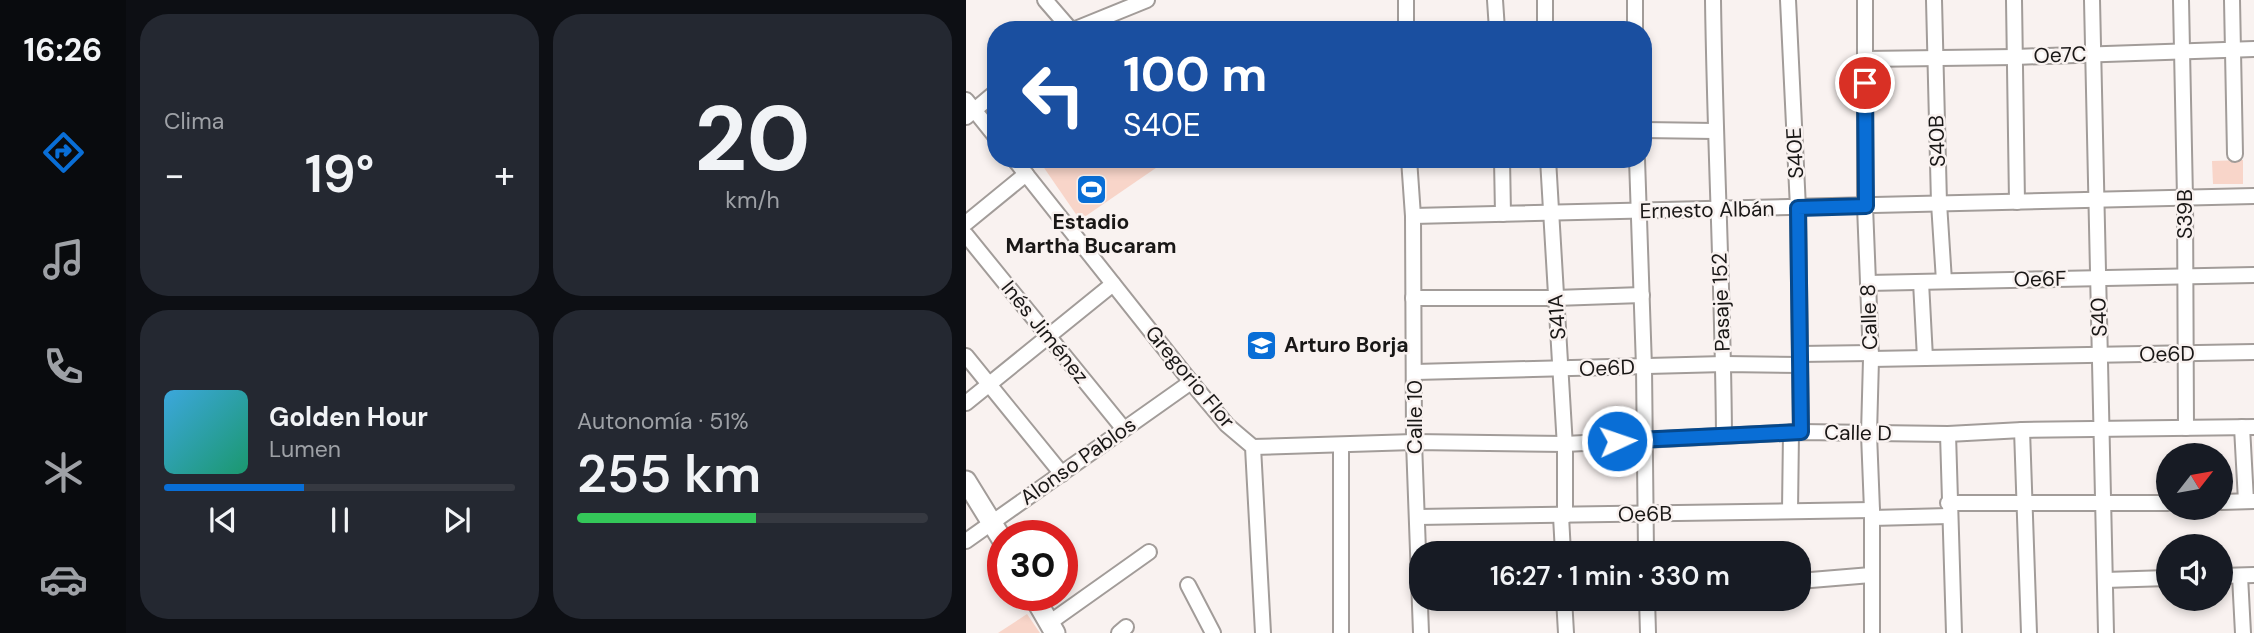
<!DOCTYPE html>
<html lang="es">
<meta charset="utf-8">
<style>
body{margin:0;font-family:"DM Sans",sans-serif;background:#242831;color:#f1f3f6;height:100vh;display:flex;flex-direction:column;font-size:26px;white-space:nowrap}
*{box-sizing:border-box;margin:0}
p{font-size:23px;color:#9ea1a6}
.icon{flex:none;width:38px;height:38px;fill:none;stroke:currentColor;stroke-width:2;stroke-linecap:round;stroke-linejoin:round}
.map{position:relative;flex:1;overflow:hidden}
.sheet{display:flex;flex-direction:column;gap:14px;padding:14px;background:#0d0f14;width:840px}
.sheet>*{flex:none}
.banner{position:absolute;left:21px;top:21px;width:665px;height:147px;border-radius:28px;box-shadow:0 4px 10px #0003;background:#1a4fa0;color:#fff;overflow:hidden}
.needle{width:46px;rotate:59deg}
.controls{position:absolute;left:1190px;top:443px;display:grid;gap:14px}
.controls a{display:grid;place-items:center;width:77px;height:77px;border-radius:50%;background:#171b24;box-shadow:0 4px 10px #0003;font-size:35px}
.speed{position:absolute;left:21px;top:520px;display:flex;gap:14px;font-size:35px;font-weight:700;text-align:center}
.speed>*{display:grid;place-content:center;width:91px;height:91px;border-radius:50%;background:#171b24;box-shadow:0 4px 10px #0003;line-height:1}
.speed .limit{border:10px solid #d22;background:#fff;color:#111}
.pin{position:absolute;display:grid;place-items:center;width:60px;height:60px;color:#fff;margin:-30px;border:4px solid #fff;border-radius:50%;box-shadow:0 2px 7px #0007}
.me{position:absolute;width:77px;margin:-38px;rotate:87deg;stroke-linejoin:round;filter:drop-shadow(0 0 5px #0008)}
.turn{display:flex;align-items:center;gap:24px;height:147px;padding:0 21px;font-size:32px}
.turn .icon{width:91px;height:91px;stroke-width:2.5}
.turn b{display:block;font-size:49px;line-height:60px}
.big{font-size:52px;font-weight:600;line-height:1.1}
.sheet .card{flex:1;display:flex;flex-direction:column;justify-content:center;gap:10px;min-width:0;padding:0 24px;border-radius:28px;background:#242831}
.sheet .dial{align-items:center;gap:0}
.dial b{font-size:91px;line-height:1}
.song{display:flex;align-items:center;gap:21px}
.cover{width:84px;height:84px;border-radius:10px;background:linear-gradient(135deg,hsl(200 70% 55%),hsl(160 70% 35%))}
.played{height:7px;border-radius:4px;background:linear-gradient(90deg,#096ed6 40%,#363941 40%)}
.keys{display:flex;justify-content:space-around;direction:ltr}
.heat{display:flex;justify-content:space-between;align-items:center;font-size:38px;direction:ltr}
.charge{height:10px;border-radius:5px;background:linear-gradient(90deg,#34c759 51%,#363941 0)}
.sheet .tiles{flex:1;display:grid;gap:14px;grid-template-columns:repeat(2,1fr)}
.trip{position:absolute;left:443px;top:541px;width:402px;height:70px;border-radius:28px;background:#171b24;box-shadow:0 4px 10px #0003;font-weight:600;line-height:70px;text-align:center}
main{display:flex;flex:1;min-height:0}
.dock{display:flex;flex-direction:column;width:126px;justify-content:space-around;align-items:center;background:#090b0e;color:#9ea1a6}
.dock .icon{width:49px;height:49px}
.dock .active{color:#096ed6}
.dock b{font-size:32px;color:#f1f3f6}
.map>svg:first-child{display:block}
</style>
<main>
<nav class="dock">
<b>16:26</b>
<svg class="icon active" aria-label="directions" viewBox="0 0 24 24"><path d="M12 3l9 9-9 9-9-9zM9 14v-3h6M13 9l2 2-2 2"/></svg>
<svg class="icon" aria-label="music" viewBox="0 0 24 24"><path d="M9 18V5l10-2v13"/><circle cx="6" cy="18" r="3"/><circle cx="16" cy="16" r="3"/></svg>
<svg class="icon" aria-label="phone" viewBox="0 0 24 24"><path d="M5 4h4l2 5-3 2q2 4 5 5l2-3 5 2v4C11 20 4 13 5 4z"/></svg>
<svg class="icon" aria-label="climate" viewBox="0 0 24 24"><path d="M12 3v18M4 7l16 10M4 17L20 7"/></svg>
<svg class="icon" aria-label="car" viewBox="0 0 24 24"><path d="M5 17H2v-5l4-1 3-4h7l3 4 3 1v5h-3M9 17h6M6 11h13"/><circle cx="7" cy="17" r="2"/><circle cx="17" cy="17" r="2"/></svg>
</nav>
<section class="sheet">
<div class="tiles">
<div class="card"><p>Clima</p>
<div class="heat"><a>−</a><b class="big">19°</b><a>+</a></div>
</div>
<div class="card dial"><b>20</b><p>km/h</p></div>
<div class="card">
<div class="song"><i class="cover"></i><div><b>Golden Hour</b><p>Lumen</p></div></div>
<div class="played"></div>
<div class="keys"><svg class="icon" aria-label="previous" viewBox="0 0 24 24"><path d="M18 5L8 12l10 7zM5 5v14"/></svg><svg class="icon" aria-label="pause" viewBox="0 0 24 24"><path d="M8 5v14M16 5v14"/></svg><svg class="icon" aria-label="next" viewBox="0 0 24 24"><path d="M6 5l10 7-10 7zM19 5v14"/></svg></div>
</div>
<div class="card"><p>Autonomía · 51%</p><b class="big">255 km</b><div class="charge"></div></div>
</div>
</section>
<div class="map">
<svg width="1288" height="633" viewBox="0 0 1288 633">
<rect width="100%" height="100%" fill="#f9f2f0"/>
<g fill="#f8d5c9">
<polygon points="72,159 203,159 114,220"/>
<polygon points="1277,160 1277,184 1247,184 1246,161"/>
<polygon points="61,614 74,633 32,633"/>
</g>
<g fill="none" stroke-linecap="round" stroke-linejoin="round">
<defs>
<g id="street">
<polyline points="79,0 105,30"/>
<polyline points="440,0 440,30"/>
<polyline points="529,0 531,30"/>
<polyline points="579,0 579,30"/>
<polyline points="669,0 669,30"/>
<path d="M747 0C749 145 757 290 758 435"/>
<polyline points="822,0 832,208 835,432"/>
<polyline points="899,0 899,206 905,359 903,434 906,510 906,633"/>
<polyline points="968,0 973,203 978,281"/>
<polyline points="1048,0 1051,202"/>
<polyline points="1126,0 1140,633"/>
<polyline points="1215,0 1219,198 1220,428"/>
<polyline points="1266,0 1269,154"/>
<polyline points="107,30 181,0"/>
<polyline points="899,59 1049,57 1288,49"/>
<polyline points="0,100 30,137"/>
<polyline points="0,117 30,92"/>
<polyline points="677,130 749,131"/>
<polyline points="48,159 225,382 261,425 287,447 297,633"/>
<polyline points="443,159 447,216 448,442 455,633"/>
<polyline points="536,159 537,214"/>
<polyline points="582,159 599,447 599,516"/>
<polyline points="671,159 678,367 680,553"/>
<polyline points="447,216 1288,196"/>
<polyline points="0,223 60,174"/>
<polyline points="0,235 157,428"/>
<polyline points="955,282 959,358"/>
<polyline points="902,283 1288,275"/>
<polyline points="447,298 589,298 676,295"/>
<polyline points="834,354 905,353"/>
<polyline points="0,356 96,474"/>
<polyline points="905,359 1288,352"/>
<polyline points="449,372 758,364 834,365"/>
<polyline points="0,403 147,284"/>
<polyline points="1276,427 1280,501"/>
<polyline points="1056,430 1063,633"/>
<polyline points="982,434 988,633"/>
<polyline points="375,446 375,633"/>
<polyline points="287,447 448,442 599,444 835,432 982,434 1056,430 1288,427"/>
<polyline points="1255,502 1288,501"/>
<polyline points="982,503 1202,503"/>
<polyline points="824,511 825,432"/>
<polyline points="595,516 597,553"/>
<polyline points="452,517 906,510"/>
<polyline points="906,518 983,516"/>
<polyline points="0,541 225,382"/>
<polyline points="1255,576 1288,575"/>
<polyline points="1274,576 1277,633"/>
<polyline points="1139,580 1202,578"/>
<polyline points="833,581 905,575"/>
<polyline points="222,585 247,633"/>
<polyline points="598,598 600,633"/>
<polyline points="681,598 682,633"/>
<polyline points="83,623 183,552"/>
<polyline points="153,633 160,627"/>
</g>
<g id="secondary">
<polyline points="0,481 37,541"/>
<polyline points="67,595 89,633"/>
</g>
</defs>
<use href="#street" stroke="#a29c99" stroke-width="18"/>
<use href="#secondary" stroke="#a29c99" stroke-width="23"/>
<use href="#street" stroke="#fff" stroke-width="14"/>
<use href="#secondary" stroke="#fff" stroke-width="19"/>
</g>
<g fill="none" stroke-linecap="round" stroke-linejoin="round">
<defs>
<polyline id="route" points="651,441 835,432 832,208 900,206 899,83"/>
</defs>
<use href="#route" stroke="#06488b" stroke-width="18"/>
<use href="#route" stroke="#096ed6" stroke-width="12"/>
</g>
<defs>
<symbol id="stadium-square" viewBox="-11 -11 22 22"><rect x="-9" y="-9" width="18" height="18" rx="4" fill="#096ed6" stroke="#f9f2f0"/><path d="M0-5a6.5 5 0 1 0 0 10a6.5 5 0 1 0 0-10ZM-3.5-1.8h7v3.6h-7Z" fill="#fff"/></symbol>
<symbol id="university-square" viewBox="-11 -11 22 22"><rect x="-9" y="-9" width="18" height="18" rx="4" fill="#096ed6" stroke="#f9f2f0"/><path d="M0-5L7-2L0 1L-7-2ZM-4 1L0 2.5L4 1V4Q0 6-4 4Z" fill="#fff"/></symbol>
</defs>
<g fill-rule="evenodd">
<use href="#stadium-square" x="108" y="172" width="35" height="35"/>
<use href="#university-square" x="278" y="328" width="35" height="35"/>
</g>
<g text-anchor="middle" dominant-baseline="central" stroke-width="5" stroke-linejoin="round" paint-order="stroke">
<g font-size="21" fill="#191716" stroke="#f9f2f0">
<text transform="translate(1094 55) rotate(-2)">Oe7C</text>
<text transform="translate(971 141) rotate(-92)">S40B</text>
<text transform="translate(829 153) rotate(-93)">S40E</text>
<text transform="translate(741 210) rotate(-1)">Ernesto Albán</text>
<text transform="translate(1219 214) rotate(-90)">S39B</text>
<text transform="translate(1074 279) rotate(-1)">Oe6F</text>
<text transform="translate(755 302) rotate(-92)">Pasaje 152</text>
<text transform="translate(591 317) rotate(-94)">S41A</text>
<text transform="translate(903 317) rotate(-92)">Calle 8</text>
<text transform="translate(1133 317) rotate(-92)">S40</text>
<text transform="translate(79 332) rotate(51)">Inés Jiménez</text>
<text transform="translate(1201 354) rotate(-1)">Oe6D</text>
<text transform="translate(641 368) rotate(-2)">Oe6D</text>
<text transform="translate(224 377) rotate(50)">Gregorio Flor</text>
<text transform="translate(449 417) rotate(-90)">Calle 10</text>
<text transform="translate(892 433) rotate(1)">Calle D</text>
<text transform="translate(112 461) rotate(-35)">Alonso Pablos</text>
<text transform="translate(679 514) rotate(-1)">Oe6B</text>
</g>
<g font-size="21" font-weight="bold" fill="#191716" stroke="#f9f2f0">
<text x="125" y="222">Estadio<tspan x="125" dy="24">Martha Bucaram</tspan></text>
<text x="318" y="345" text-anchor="start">Arturo Borja</text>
</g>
</g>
</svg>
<div class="controls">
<a><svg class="needle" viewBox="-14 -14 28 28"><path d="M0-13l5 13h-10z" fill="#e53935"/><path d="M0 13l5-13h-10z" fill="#9ea1a6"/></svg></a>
<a><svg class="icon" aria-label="sound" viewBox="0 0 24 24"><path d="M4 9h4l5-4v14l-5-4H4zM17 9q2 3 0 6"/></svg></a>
</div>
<div class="speed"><div class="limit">30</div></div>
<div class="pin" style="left:899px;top:83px;background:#d93025"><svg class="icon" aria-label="arrive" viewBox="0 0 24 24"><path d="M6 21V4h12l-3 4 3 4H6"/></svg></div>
<svg class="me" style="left:651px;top:441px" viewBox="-20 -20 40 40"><circle r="17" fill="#096ed6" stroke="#fff" stroke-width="3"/><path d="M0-11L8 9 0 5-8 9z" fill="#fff"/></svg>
<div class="trip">16:27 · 1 min · 330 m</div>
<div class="banner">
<div class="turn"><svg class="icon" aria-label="left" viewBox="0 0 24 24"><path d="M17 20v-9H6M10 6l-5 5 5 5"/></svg><div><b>100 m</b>S40E</div></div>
</div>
</div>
</main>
